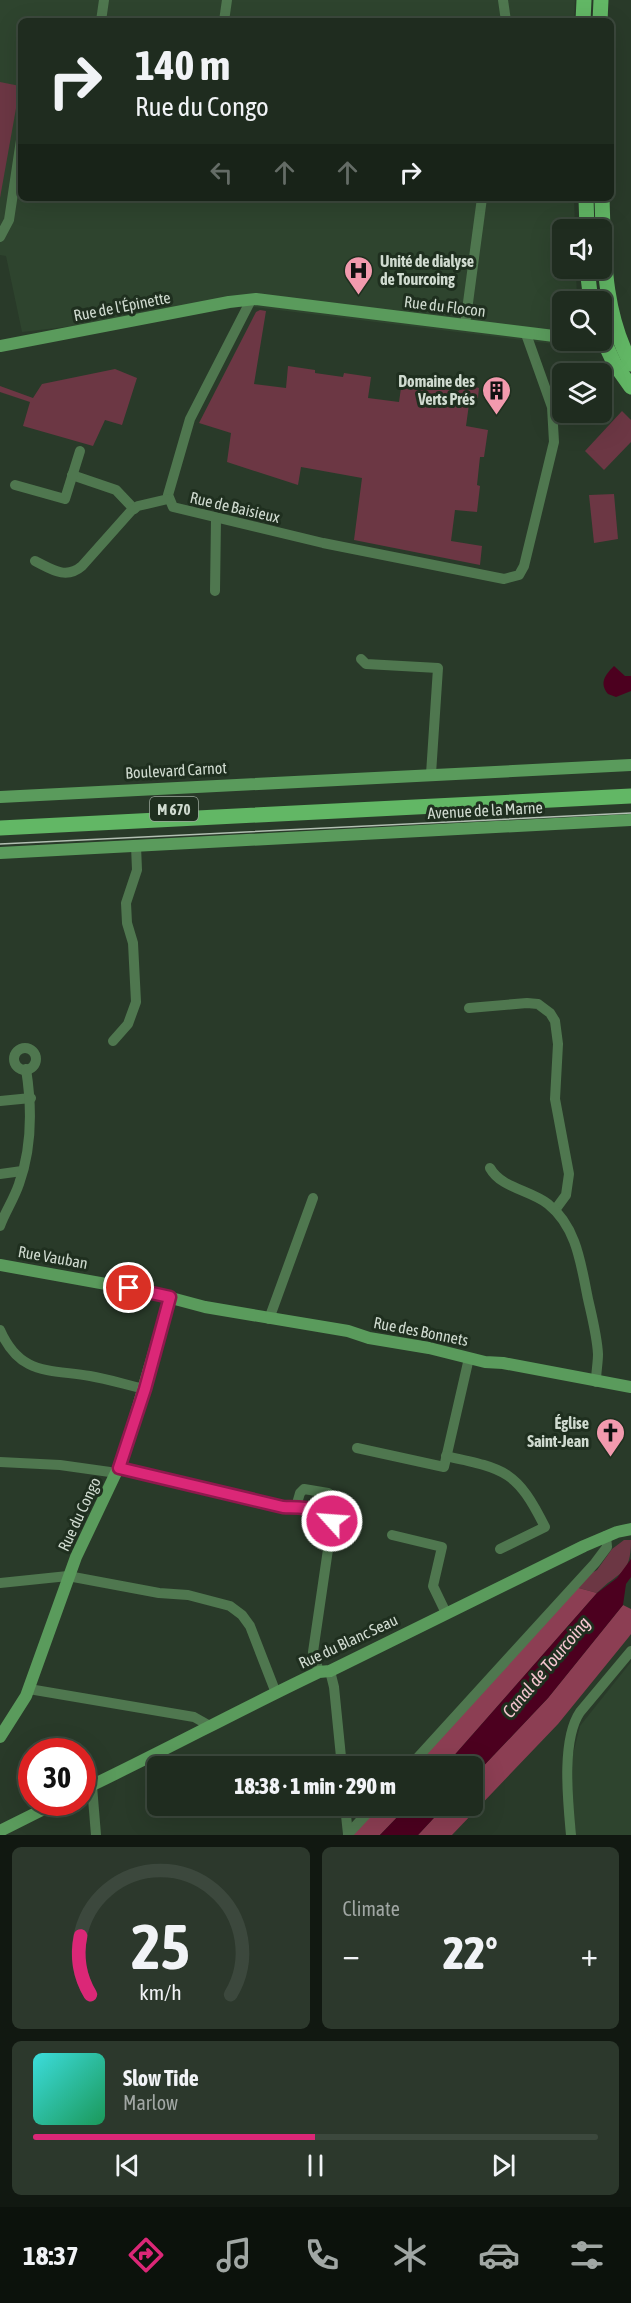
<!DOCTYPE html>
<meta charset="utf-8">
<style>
body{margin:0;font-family:"Asap Condensed",sans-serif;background:#2c382c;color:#f1f3f6;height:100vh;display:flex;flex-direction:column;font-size:22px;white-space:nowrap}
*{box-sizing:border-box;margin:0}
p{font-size:20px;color:#a1a7a4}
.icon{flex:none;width:33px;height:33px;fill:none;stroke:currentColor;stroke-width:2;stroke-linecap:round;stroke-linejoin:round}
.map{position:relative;height:1835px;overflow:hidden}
.side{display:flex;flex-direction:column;gap:12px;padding:12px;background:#111811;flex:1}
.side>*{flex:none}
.guide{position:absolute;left:18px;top:18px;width:596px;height:183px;border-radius:9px;box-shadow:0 6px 24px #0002,0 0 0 2px #3c483d;background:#1f2c1f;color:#f1f3f6;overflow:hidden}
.controls{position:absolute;left:552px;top:219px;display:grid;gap:12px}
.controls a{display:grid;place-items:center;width:60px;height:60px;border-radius:9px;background:#1f2c1f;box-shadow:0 6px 24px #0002,0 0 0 2px #3c483d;font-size:30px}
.speed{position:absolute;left:18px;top:1738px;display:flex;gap:12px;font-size:30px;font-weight:700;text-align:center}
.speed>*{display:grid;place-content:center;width:78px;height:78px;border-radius:50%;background:#1f2c1f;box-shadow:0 6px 24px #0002,0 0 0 2px #3c483d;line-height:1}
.speed .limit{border:9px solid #d22;background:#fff;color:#111}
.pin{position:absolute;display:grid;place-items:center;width:51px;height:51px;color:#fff;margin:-26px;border:3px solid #fff;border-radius:50%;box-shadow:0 2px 6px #0007}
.me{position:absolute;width:66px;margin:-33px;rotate:296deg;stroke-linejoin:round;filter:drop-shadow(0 0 4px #0008)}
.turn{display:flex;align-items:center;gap:21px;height:126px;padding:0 18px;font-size:27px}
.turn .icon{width:78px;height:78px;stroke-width:2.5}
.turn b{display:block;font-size:42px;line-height:51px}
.lanes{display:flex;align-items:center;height:57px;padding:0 18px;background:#0003;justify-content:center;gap:30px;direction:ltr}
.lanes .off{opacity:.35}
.big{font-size:45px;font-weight:800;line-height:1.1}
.side .card{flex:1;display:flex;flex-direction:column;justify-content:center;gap:9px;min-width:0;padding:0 21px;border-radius:9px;background:#2c382c}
.side .dial{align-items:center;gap:0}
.dial svg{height:156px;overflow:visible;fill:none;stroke:#3c483d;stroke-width:7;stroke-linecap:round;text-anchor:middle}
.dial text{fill:#f1f3f6;stroke:none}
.song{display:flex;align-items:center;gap:18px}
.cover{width:72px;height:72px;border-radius:9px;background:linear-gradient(135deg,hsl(180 70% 55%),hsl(150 70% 35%))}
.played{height:6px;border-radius:3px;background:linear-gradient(90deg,#db2777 50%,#3c483d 50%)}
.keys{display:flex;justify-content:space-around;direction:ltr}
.heat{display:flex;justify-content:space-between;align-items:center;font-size:33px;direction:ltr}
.side .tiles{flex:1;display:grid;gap:12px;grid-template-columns:1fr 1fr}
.card:last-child{grid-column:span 2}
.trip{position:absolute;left:147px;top:1756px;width:336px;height:60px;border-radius:9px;background:#1f2c1f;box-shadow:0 6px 24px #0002,0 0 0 2px #3c483d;font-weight:800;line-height:60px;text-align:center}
.tabs{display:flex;height:96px;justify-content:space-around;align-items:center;background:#0c120c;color:#a1a7a4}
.tabs .icon{width:42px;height:42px}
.tabs .active{color:#db2777}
.tabs b{font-size:27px;color:#f1f3f6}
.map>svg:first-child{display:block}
</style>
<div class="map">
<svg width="631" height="1835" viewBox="0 0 631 1835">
<rect width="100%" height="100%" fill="#293a29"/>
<g fill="#2e442e">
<polygon points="0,0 575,0 574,21 21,21 21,198 574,198 575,229 562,230 562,268 576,269 577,301 562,302 562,340 577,341 578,347 246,306 22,332 6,256 0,255"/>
<polygon points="631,1662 631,1835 576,1835 569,1770 580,1726"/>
</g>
<g fill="#6c3744">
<polygon points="0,82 20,86 0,198"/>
<polygon points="260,310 266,311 254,384 286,388 288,366 315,370 315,373 343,377 344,373 371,377 368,398 399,402 402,381 429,384 429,387 459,391 461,379 472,380 472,386 479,388 478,398 470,397 466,426 488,430 484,457 480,457 477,485 480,486 477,512 455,510 451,541 482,546 480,565 354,540 362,478 301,467 298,485 227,462 231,433 199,423 256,312"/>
<polygon points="115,369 137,378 122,425 105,420 93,446 23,426 30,402 0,392 0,386 33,398 42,384"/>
<polygon points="622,411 631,420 631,442 604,470 585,451"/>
<polygon points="614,494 618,539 594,543 589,495"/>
<path d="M624 1540H631C631 1577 618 1571 597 1593L575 1587 586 1576 597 1570 612 1549Z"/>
</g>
<g fill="#8c3e53">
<polygon points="575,1587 597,1593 444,1767 412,1767"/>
<polygon points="623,1605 631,1609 631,1634 628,1638 558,1724 452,1835 418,1835 445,1806 472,1806 473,1777 548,1698"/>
<polygon points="377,1806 408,1806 380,1835 350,1835"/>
</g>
<g fill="#4c001f">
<path d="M614 666 625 676H631V691L616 697 608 694C599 683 605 675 614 666Z"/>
<polygon points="631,1559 631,1577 626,1584 623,1605 548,1698 473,1777 472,1767 444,1767 597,1593 617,1578"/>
<polygon points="408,1806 445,1806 418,1835 380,1835"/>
</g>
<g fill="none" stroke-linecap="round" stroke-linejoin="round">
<g stroke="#4f774f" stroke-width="10">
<polyline points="503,0 506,21"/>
<polyline points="101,21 104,0"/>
<polyline points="224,21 227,0"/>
<polyline points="0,237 9,220 21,140"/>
<polyline points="251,300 190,419 168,495 173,507 323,543 504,579 519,575 524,566 554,442 552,407 526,334"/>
<polyline points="465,325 482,198"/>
<polyline points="72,475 116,490 134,509"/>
<polyline points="15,485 65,499 80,451"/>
<path d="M35 561C51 569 66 580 82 566L131 511 138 506 168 499"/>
<polyline points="215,591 216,518"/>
<polyline points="361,659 366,664 438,668 431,774"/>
<polyline points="469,1008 527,1003 538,1004 550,1013 555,1021 558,1044 555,1099 569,1174 566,1195 555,1210"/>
<polyline points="113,1041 128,1024 136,1002 133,943 127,923 126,903 137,870 136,846"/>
<circle cx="25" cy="1059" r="11"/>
<polyline points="0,1101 31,1098"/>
<path d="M490 1168C501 1188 530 1190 548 1204 577 1227 581 1265 588 1299 592 1317 597 1336 598 1354 598 1363 596 1372 596 1382"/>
<polyline points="0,1174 22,1171"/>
<path d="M0 1226C5 1212 14 1199 19 1184 32 1148 32 1107 26 1069"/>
<polyline points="269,1319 313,1198"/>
<path d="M0 1330C20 1375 47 1369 90 1376 108 1379 127 1385 145 1389"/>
<polyline points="357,1448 444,1467 469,1358"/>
<path d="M446 1456C506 1469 517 1471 545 1527L500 1549"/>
<polyline points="0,1462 60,1465 117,1473"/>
<path d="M119 1468 283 1507C299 1508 323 1506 332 1522L313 1652 319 1672"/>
<polyline points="296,1507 300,1493 304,1489 328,1493 334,1497 335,1500 332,1522"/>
<polyline points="392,1535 442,1547 433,1586 446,1613"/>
<polyline points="0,1583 68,1576 159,1593 188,1595 230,1606 242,1615 250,1626 276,1693"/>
<polyline points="330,1671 334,1687 342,1767"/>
<polyline points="29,1689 194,1717 210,1726"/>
<polyline points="409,1767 595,1563 607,1547 606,1536"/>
<polyline points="92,1786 96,1835"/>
<polyline points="345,1806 348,1834"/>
<polyline points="348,1834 374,1806"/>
<path d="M571 1835C568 1802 561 1740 580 1712L631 1651"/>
</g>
<g stroke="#5a9b5c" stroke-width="12">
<polyline points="0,346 229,302 256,299 562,337"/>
<polyline points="0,797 631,765"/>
<polyline points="0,853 631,820"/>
<polyline points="0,1265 145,1291 205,1307 348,1331 369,1338 429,1348 485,1362 503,1363 631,1387"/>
<polyline points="0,1737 26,1696 76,1557 123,1458 170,1297"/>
<path d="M82 1790C162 1752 239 1710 319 1672L330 1671 584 1546 617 1532 631 1529"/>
<polyline points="0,1831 56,1803"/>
</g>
<g stroke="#62b765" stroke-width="15">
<polyline points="583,21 584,0"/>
<polyline points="600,21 601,0"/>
<polyline points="586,198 587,230"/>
<path d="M602 198C604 256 603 311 631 364"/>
<polyline points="587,268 591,302"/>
<polyline points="602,337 614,363 631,387"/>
<polyline points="0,828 631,796"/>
</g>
<polyline stroke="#b2bfb2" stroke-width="1.5" points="0,844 631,813"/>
</g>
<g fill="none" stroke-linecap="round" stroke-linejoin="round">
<defs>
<path id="route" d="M129 1288 170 1297 145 1389 119 1468 283 1507C299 1508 323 1506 332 1521"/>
</defs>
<use href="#route" stroke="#8e194d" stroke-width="15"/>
<use href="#route" stroke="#db2777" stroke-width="10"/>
</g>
<defs>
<symbol id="hospital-pin" viewBox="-11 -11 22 30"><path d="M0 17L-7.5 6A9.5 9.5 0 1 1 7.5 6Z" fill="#f29aae" stroke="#1f2f1f"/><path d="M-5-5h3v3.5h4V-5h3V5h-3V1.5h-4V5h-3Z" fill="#111"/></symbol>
<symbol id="building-pin" viewBox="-11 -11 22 30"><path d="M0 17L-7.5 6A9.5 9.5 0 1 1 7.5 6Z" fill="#f29aae" stroke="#1f2f1f"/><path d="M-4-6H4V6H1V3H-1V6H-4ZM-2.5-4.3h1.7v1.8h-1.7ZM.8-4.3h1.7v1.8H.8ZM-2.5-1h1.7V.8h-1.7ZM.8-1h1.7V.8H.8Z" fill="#111"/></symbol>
<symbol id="church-pin" viewBox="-11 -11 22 30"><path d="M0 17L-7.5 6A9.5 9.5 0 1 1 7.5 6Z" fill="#f29aae" stroke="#1f2f1f"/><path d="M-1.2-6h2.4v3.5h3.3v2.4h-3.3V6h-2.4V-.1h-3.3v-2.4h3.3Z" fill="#111"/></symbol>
</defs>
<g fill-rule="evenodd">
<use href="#hospital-pin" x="342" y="254" width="33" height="45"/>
<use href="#building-pin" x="480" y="374" width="33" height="45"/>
<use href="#church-pin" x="594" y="1416" width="33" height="45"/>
</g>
<g text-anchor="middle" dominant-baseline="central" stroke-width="6" stroke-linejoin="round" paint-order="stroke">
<rect fill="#1f2f1f" stroke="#9ba79b" stroke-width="1.5" x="150" y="797" width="48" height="24" rx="4.5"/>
<g font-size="15" font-weight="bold" fill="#d0dbd0">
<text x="174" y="809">M 670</text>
</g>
<g font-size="16" font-weight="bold" fill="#d0dbd0" stroke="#1f2f1f" text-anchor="end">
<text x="380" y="261" text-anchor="start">Unité de dialyse<tspan x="380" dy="18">de Tourcoing</tspan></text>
<text x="475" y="381">Domaine des<tspan x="475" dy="18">Verts Prés</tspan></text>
<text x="589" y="1423">Église<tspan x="589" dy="18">Saint-Jean</tspan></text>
</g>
<g font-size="16" fill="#d0dbd0" stroke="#1f2f1f">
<text transform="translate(122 306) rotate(-11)">Rue de l'Épinette</text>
<text transform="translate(445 306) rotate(7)">Rue du Flocon</text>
<text transform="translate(235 507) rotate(13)">Rue de Baisieux</text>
<text transform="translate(176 770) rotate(-3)">Boulevard Carnot</text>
<text transform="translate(485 810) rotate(-3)">Avenue de la Marne</text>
<text transform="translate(53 1257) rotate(10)">Rue Vauban</text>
<text transform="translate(421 1331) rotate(11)">Rue des Bonnets</text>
<text transform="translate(79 1514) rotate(-65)">Rue du Congo</text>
<text transform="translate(348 1641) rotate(-25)">Rue du Blanc Seau</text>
</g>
<g font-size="18" font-style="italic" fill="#f5c6d0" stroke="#1f2f1f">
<text transform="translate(546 1667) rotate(-50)">Canal de Tourcoing</text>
</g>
</g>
</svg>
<div class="controls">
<a><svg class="icon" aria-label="sound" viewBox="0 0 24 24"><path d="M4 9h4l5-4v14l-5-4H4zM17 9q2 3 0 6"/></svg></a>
<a><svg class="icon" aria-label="search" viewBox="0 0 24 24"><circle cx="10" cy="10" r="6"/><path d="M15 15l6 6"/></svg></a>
<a><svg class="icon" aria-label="layers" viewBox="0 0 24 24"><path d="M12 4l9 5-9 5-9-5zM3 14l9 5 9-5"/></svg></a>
</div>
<div class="speed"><div class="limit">30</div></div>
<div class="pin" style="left:129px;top:1288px;background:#d93025"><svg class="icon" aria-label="arrive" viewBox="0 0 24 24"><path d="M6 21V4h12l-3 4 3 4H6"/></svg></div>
<svg class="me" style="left:332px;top:1521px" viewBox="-20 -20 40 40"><circle r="17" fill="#db2777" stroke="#fff" stroke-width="3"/><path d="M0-11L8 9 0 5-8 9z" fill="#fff"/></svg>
<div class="trip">18:38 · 1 min · 290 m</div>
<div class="guide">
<div class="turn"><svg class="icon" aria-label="right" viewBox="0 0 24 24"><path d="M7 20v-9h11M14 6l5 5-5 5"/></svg><div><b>140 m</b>Rue du Congo</div></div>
<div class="lanes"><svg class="icon off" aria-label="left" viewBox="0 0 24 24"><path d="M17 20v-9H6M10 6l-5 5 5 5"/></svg><svg class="icon off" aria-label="ahead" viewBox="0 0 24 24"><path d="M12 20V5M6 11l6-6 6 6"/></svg><svg class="icon off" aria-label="ahead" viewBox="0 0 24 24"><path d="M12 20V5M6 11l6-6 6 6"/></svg><svg class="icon" aria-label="right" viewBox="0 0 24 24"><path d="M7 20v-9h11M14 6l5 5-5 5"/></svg></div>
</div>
</div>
<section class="side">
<div class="tiles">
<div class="card dial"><svg viewBox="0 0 100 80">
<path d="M14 69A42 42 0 1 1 86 69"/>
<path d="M14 69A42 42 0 0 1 9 39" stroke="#db2777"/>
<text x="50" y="56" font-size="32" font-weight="700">25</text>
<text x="50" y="72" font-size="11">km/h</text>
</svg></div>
<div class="card"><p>Climate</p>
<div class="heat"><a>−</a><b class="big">22°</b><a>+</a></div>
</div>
<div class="card">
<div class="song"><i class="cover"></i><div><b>Slow Tide</b><p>Marlow</p></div></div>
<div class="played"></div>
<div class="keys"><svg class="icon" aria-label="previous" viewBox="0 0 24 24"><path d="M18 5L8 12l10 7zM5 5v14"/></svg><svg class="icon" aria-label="pause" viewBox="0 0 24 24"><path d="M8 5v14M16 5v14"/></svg><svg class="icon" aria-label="next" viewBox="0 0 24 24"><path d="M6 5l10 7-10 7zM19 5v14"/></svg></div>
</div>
</div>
</section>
<nav class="tabs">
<b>18:37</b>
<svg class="icon active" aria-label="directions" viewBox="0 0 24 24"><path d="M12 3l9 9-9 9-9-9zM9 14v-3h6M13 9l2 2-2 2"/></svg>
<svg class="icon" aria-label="music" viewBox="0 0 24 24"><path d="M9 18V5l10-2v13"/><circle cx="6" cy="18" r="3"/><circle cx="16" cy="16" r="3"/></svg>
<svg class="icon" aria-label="phone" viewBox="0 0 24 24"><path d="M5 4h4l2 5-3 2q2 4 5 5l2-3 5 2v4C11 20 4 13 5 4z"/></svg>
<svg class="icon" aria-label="climate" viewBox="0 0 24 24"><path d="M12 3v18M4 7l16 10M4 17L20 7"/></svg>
<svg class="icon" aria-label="car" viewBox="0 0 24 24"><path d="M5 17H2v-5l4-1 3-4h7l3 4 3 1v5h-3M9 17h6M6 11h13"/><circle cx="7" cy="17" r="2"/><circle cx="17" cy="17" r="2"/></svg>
<svg class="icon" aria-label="filters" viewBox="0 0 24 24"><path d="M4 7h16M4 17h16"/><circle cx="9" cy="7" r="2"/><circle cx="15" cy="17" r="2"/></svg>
</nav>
